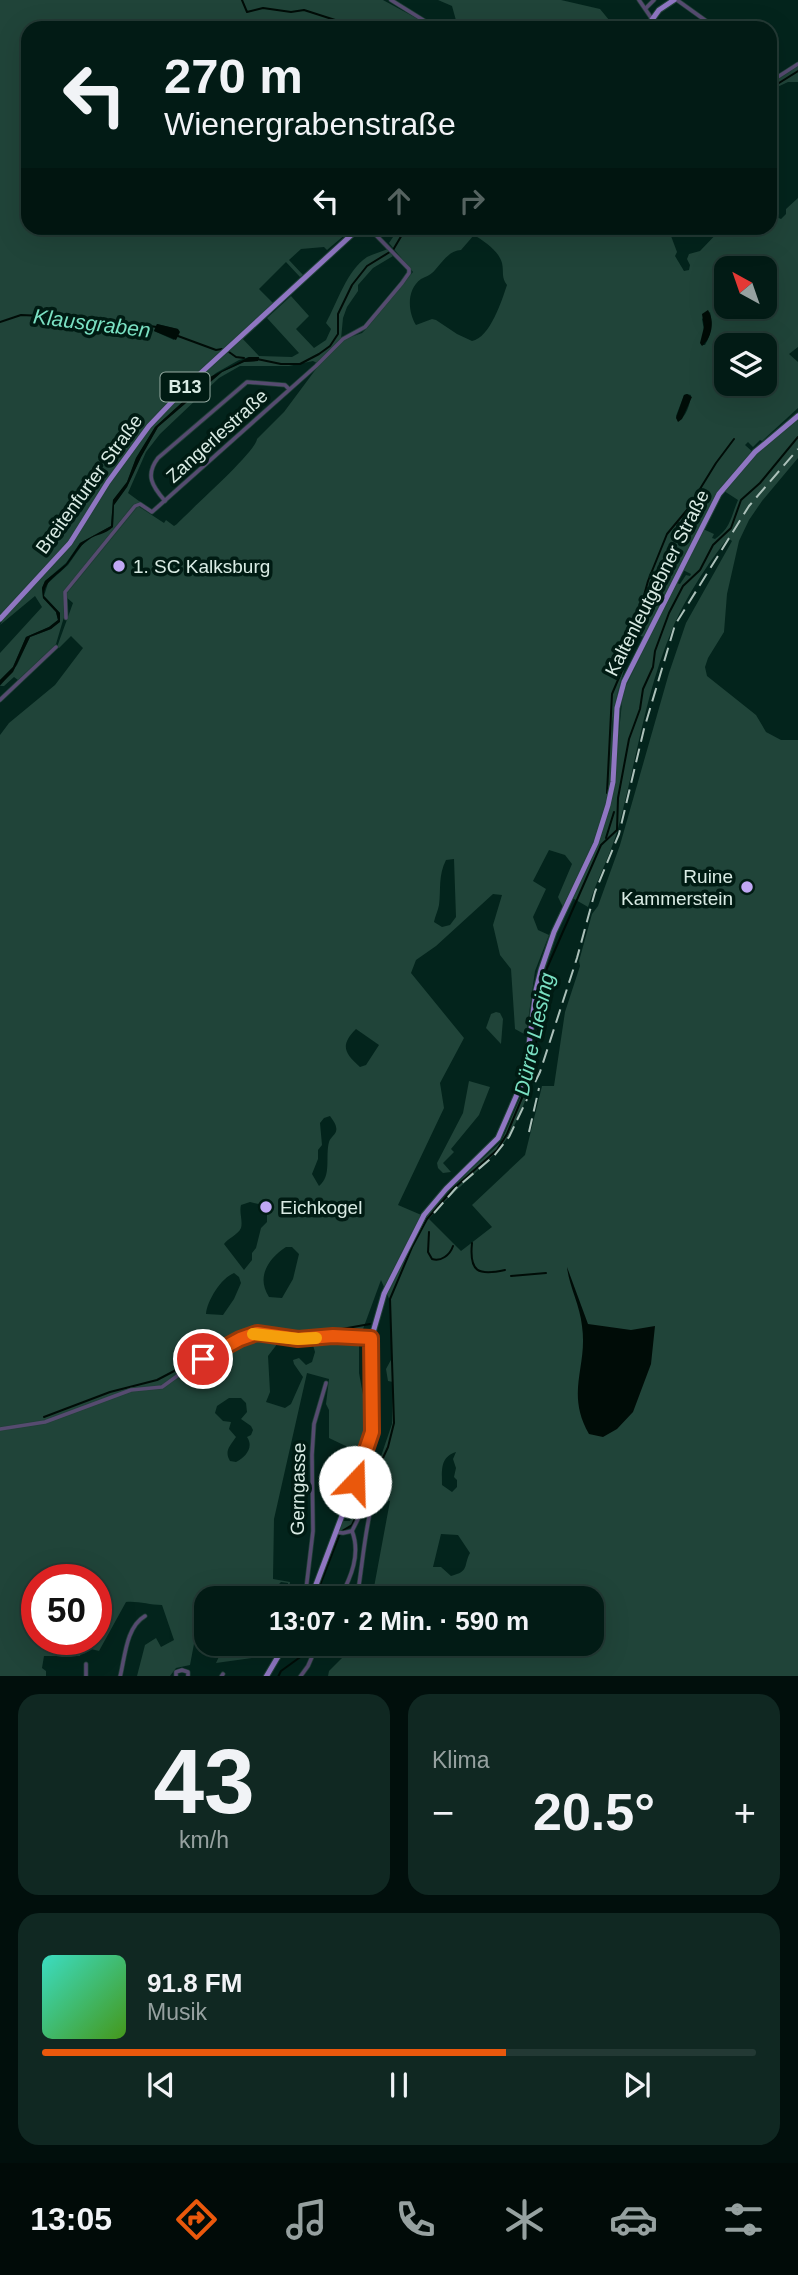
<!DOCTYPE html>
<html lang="de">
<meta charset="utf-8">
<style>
body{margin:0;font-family:Arial,sans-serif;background:#102822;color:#f1f3f6;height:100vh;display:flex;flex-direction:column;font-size:26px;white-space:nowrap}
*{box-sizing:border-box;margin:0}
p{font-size:23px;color:#96a1a0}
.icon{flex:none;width:38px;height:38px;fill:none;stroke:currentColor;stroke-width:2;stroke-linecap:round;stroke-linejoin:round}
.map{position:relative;height:1676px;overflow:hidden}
.panel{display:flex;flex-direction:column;gap:18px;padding:18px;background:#010f0c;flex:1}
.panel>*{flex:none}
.guide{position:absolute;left:21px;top:21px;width:756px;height:214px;border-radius:21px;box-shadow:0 7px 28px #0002,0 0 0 2px #233934;background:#021b15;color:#f1f3f6;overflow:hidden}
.needle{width:46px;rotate:320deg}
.controls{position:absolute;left:714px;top:256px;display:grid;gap:14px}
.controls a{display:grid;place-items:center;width:63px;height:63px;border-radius:14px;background:#021b15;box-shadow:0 7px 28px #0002,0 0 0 2px #233934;font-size:35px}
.speed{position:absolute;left:21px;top:1564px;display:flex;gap:14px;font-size:35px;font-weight:700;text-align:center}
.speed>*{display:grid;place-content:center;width:91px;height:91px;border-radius:50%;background:#021b15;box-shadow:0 7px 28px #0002,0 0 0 2px #233934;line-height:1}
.speed .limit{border:10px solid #d22;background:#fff;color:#111}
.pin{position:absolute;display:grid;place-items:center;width:60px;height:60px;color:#fff;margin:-30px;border:4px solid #fff;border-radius:50%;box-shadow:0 2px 7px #0007}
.me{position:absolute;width:77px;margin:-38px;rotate:21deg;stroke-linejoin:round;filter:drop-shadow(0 0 5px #0008)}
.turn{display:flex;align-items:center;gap:24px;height:147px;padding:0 28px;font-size:32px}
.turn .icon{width:91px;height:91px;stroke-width:2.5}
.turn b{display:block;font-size:49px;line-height:60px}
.lanes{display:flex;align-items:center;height:66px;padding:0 28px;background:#0003;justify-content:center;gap:35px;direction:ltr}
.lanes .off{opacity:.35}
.big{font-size:52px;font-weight:800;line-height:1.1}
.panel .widget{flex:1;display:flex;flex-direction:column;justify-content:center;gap:10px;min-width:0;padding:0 24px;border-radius:21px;background:#102822}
.panel .dial{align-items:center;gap:0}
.dial b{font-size:91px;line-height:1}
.song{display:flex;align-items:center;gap:21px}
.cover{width:84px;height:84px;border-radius:10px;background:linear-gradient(135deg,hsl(170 70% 55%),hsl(100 70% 35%))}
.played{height:7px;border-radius:4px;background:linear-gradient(90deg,#ea580c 65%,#233934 65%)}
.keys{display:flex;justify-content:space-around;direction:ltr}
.heat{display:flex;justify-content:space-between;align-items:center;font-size:38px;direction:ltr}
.panel .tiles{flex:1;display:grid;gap:18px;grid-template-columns:1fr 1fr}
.widget:last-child{grid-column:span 2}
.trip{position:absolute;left:194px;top:1586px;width:410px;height:70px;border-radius:21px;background:#021b15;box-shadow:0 7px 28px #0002,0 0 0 2px #233934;font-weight:800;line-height:70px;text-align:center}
.tabs{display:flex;height:112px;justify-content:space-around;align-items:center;background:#010b08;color:#96a1a0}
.tabs .icon{width:49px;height:49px}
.tabs .active{color:#ea580c}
.tabs b{font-size:32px;color:#f1f3f6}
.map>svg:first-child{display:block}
</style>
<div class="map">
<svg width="798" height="1677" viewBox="0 0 798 1677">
<rect width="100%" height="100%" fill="#03241c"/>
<g fill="#204439" fill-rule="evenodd">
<path d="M0 0H383L418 19 412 28H28V228H353L327 250 324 247 301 249 289 260 303 275 300 277 286 262 259 289 274 304 240 336 259 356 292 357 299 353 267 318 291 296 309 316 296 329 314 348 326 340 331 329 326 323C337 303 347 270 367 257 373 254 381 252 388 249L393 256 373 268 358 285V291L347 307 343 318 341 339 317 363 313 361 289 366H240L219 378 160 434 146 452 128 493 143 504 137 503 133 505 63 592 64 617 56 644 18 680 14 677 4 686H0L17 665 30 637 51 629 60 619V613L44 596 48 583 68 565 82 545 95 535 113 527 114 505 127 487 141 457 158 427 222 372 244 362 257 361 259 357H249L239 360 216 373 155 427 136 458 127 482 113 500 111 526 80 543 66 563 45 581 42 588 43 598 56 612 58 620 49 627 26 637 13 667 0 680V653L42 607 35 596 0 625 7 614 0 616ZM157 324 178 329 174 340 154 331Z"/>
<polygon points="438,0 561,0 600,9 614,26 611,28 464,28 457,24 452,6"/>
<polygon points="798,66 798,82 788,82 773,89 770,85"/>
<path d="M798 198V347L789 354 798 362V408L762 441 760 440 753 447 748 442 745 445 755 454 798 418V458L762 501 749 520 739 541 727 594 724 632 708 658 705 667 707 676 756 715 766 732 781 740H798V1676H328L329 1671 357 1643H592V1598H372L390 1501 372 1497 369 1501 363 1502 353 1524 342 1532 339 1531 343 1521H350L374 1464 378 1465 392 1424 393 1382 388 1381 386 1369 392 1358 390 1301 381 1280 359 1340V1373L367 1416 365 1430 357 1448 352 1449 329 1438V1410L326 1404 329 1379 307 1373 274 1519 273 1579 290 1582 288 1598V1583L281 1582 276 1587V1598H244L238 1588 230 1593V1598H206V1635L197 1628 190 1665 176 1668 170 1676H137L145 1645 156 1638 161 1647 174 1640 162 1605C149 1605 139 1601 126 1602L99 1651 83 1647 80 1656H44L42 1668 46 1671V1676H0V735L9 723 55 685 83 648 71 636 59 648 57 647 73 603 66 597 67 593 138 506 164 523 166 520 174 526 177 524C191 509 256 452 257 439L284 412 319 365 345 339 362 333 367 328 413 272 389 243 399 228H668L677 252 675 256 684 271 689 270 690 265 687 259 689 254 700 251 722 228H770V214L781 219 786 214V209ZM474 235C484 241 499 251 502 263 504 272 501 277 507 285 502 300 490 338 472 341L457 334 436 320 432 319 416 325C408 312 406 290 421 279 427 276 431 275 435 270 442 262 450 250 461 250ZM726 268H765V306H726ZM710 312C713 324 711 335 705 345H701L704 330 702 319ZM726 345H765V383H726ZM687 394 691 395C690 405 686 417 678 421L676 416 684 395ZM721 489 738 500C731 516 731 528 715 539L712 538 714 534 703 529 683 570 691 574 690 576 686 575 680 584 676 583 623 692 618 742H612C610 705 625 670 635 635L645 637ZM728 538 732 541 686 623 669 673 620 845 598 906 592 914 579 961 580 966 565 1012 554 1086H542L525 1155 472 1205 492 1227 461 1251 429 1219C451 1192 476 1175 498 1150 517 1130 533 1084 537 1057L531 1055 527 1082 501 1142 471 1169 426 1217 398 1205 444 1108 440 1083 464 1038 411 973 416 960 436 946 493 894 502 895 493 925 500 955 511 969 515 1029 526 1035 535 971 549 935 538 930 533 917 546 889 533 881 549 850 565 855 572 864 558 897 563 907 569 896 588 907C597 878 613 851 620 821 637 757 646 691 672 630 684 600 708 563 728 538ZM454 859 456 917 450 925 442 927 434 922C435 916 438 911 439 905 441 889 438 876 446 860ZM356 1029 379 1045 366 1065 360 1067C344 1053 340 1045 356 1029ZM330 1116C332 1119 336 1124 336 1127 338 1134 331 1136 329 1142 325 1157 332 1176 319 1186L312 1174 318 1159V1150L322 1145 320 1123 324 1118ZM250 1202 263 1205 267 1214V1222L261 1228 256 1248 252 1253V1260L244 1270 224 1244C228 1238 238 1235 241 1228 243 1221 239 1212 241 1205ZM286 1247H292L299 1254 293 1279 282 1298 269 1297C256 1277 268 1259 286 1247ZM234 1273 239 1277 241 1283 234 1299 223 1315 206 1314C207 1301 221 1278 234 1273ZM281 1339 313 1345 315 1352 312 1362 306 1365 299 1358 293 1360 294 1364 303 1377 291 1404 285 1408 266 1402 270 1392 268 1356ZM229 1398H241L246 1403 247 1412 241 1419 251 1426 253 1430 251 1435 247 1437C254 1447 246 1457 236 1462L230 1461C224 1451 230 1446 236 1437L229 1429 231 1422 223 1421 215 1413 217 1406ZM456 1452 453 1459 456 1468 454 1477 457 1480V1487L452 1492 442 1485C442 1470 440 1457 456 1452ZM441 1534 458 1535 470 1553C463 1566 470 1571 451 1576L441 1567H433ZM37 1580H96V1640H37Z"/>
<polygon points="496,1012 500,1013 503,1019 501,1044 486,1028 491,1014"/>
<polygon points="469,1081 490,1087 479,1115 451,1149 454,1152 443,1163 451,1172 443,1173 438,1168 437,1163 463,1113"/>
<polygon points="217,1643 263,1643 252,1658 216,1663 223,1648"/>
</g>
<g fill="#000c07">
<path d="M708 310C715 321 712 338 702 346L700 343 704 327 702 314Z"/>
<polygon points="157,324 178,329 180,332 176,340 154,331"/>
<path d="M249 357H259L258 361 244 362 222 372 158 427 141 457 127 487 114 505 113 527C105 535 96 534 88 540 78 547 74 557 66 566 57 576 44 581 44 596L60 613V622L51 629 30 637 13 672 0 685V680L13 667 26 637 49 627 58 620 56 612 43 598 42 588 45 581 66 564 80 543 111 526 113 500 127 482 136 458 155 427 210 377Z"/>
<polygon points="687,394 692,397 691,399 682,419 678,422 676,418 684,395"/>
<path d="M567 1267 588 1324 631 1330 655 1326 651 1364 633 1412 617 1429 603 1437 589 1434C565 1392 588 1367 582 1326 580 1305 569 1286 567 1267Z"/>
</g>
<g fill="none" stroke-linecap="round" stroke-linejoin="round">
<g stroke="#000c07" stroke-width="2">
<polyline points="242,0 247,12 263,8 291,12 304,10 360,28"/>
<polyline points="771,88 798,71"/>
<polyline points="0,322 21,315 88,318 157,327"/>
<polyline points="178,336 216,350 222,349"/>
<polyline points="229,352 236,357 244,358"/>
<polyline points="257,359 281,364 300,364 319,354 330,346 338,334 338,314 352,285 367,266 393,250 406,228"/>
<polyline points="607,793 612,694 626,661 648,581 667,534 687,510 716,463 734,439"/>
<polyline points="606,838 614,812"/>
<path d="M429 1232 428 1252 432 1259C441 1262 450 1255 453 1246"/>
<path d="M472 1243C469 1272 478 1276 505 1270"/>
<polyline points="511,1276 546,1273"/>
<polyline points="44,1417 110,1392 157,1380 178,1369 199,1354 224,1344 251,1328 285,1334 308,1335 370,1324"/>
<polyline points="315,1598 339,1536 342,1531 352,1525 388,1447 394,1423 390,1299 412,1247 427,1219 453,1189 497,1150 507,1134 529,1081 539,1027 540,993 547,968 601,845 617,830 618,798 629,739 640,709 643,689 653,667 655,651 669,613 683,586 700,570 713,545 731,528 741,500 760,483 798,437"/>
<polyline points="278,1677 281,1671 310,1650 314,1643"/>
</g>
<defs>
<g id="minor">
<polyline points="391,0 436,28"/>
<polyline points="639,0 652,19"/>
<polyline points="677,0 716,28"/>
<polyline points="646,8 654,0"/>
<polyline points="770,82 798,64"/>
<polyline points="770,88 774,93"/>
<path d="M165 501C152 486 145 475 158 458L247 382 285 385 289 389"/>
<polyline points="66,618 65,592 135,506 140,504 152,512 316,366 343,339 365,327 402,283 409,273 409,269 369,228"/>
<polyline points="0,700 56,647"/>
<polyline points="0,1429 45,1422 131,1390 162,1387 195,1363 248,1335 257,1333 298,1339 333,1336 371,1338"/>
<polyline points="336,1532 343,1533 352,1531"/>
<polyline points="305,1598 313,1531 312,1455 314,1424 326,1383"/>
<path d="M340 1598C351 1577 361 1554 352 1531L363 1509 369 1505"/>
<path d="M357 1598C362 1568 364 1538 371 1508L369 1505"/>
<polyline points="86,1664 86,1677"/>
<path d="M120 1677C125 1657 126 1627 145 1616"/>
<polyline points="176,1677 176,1672 182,1670 188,1672 188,1677"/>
<polyline points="221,1677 223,1674"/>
<polyline points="300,1677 308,1666 318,1643"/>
</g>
<g id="major">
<polyline points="646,28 659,10 674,0"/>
<polyline points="0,619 70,543 108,482 149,426 191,382 359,228"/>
<polyline points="311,1598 369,1444 373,1409 370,1343 384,1294 424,1215 446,1189 498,1138 525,1076 536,990 541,970 554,932 596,843 608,805 613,782 617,708 624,682 719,494 755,452 798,416"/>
<polyline points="266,1677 286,1643"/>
</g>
</defs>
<use href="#minor" stroke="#214038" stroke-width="5"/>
<use href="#major" stroke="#214038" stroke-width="7"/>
<use href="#minor" stroke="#564b70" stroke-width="3.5"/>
<use href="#major" stroke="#8f76c2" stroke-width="5"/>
<g stroke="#acc1ba" stroke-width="2" stroke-dasharray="14 7" stroke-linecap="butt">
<polyline points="529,1132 539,1088"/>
<polyline points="434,1213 456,1188 494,1156 509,1137 540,1072 577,958 595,892 619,834 644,729 675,625 749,506 798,449"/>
</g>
</g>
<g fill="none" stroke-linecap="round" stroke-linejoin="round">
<defs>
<polyline id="route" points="203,1359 240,1339 257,1333 298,1339 333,1336 371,1338 372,1432 355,1482"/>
</defs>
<use href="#route" stroke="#983908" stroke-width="18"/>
<use href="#route" stroke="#ea580c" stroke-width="12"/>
<polyline stroke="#f59e0b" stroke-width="12" points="253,1334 298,1339 316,1338"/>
</g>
<g fill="#c0a8f4" stroke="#001b13" stroke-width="2.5">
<circle cx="119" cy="566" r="7"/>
<circle cx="747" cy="887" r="7"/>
<circle cx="266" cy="1207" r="7"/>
</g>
<g text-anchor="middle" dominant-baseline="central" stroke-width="7" stroke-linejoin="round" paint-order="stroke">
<rect fill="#001b13" stroke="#98ada5" stroke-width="2" x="160.5" y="372.5" width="49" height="29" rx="5"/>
<g font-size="18" font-weight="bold" fill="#d9ebe4">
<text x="185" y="387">B13</text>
</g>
<g font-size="19" fill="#d9ebe4" stroke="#001b13">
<text transform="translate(217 436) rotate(-42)">Zangerlestraße</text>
<text transform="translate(89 484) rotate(-54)">Breitenfurter Straße</text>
<text transform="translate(657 583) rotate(-63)">Kaltenleutgebner Straße</text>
<text transform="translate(298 1489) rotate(-89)">Gerngasse</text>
</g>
<g font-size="19" fill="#d9ebe4" stroke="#001b13" text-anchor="start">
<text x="133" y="566">1. SC Kalksburg</text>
<text x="733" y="876" text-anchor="end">Ruine<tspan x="733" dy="22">Kammerstein</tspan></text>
<text x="280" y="1207">Eichkogel</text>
</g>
<g font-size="21" font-style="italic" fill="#7ae1c3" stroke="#001b13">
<text transform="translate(92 323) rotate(7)">Klausgraben</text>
<text transform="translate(534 1034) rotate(-78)">Dürre Liesing</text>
</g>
</g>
</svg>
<div class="controls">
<a><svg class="needle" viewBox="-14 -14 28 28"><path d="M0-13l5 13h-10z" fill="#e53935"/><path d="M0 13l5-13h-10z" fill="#96a1a0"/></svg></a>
<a><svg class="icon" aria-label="layers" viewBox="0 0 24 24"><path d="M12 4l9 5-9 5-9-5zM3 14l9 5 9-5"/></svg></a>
</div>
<div class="speed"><div class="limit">50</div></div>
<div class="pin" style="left:203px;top:1359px;background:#d93025"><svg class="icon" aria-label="arrive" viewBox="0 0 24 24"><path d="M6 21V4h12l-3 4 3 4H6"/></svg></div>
<svg class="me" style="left:355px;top:1482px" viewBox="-20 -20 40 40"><circle r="19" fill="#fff"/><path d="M0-13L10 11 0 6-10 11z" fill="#ea580c"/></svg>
<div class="trip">13:07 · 2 Min. · 590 m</div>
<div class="guide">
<div class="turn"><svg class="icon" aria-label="left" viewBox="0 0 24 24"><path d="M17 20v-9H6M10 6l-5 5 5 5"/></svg><div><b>270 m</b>Wienergrabenstraße</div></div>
<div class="lanes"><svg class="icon" aria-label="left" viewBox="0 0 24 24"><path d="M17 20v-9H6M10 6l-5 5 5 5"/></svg><svg class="icon off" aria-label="ahead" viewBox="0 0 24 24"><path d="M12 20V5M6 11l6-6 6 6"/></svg><svg class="icon off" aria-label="right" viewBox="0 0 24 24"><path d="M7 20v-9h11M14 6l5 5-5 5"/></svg></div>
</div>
</div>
<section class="panel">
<div class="tiles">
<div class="widget dial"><b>43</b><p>km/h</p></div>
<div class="widget"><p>Klima</p>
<div class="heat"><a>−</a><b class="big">20.5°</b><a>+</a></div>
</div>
<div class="widget">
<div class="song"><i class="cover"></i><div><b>91.8 FM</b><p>Musik</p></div></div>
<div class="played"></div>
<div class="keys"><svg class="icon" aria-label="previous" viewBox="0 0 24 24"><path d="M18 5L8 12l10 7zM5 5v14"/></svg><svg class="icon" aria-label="pause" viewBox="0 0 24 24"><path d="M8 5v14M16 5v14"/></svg><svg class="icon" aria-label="next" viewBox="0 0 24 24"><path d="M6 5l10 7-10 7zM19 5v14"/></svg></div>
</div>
</div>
</section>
<nav class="tabs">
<b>13:05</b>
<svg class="icon active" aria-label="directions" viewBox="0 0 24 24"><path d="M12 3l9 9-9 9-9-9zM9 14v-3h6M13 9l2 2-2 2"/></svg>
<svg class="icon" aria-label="music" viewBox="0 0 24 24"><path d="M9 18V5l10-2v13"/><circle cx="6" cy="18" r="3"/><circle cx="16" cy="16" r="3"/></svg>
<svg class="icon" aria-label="phone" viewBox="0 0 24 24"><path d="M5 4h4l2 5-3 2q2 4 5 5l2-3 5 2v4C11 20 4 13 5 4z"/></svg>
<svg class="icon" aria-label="climate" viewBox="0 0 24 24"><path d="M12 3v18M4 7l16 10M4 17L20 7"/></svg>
<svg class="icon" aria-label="car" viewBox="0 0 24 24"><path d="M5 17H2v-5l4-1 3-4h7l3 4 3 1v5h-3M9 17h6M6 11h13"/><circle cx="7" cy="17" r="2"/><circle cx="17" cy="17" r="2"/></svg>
<svg class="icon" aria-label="filters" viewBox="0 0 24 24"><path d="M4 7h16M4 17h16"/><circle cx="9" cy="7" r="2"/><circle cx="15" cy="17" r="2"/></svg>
</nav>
